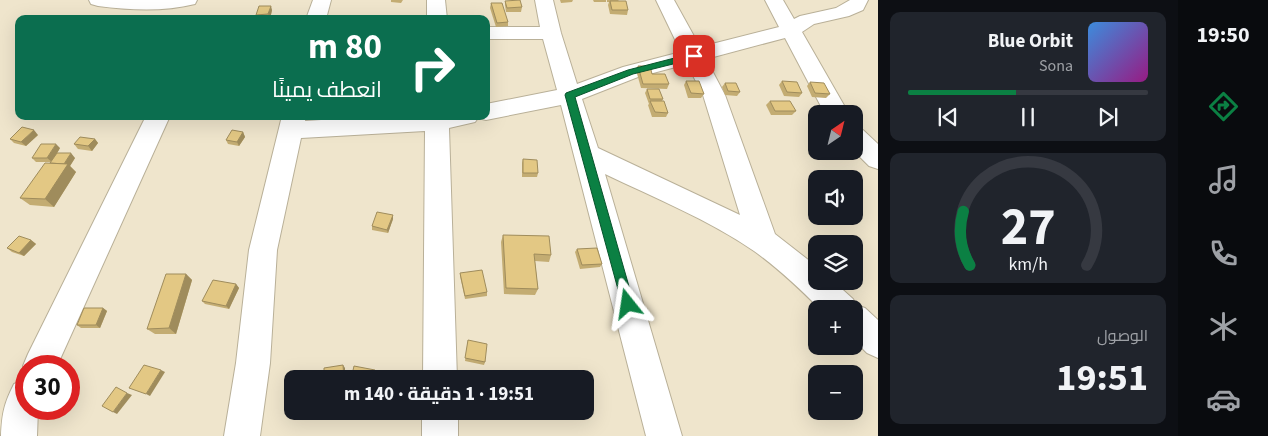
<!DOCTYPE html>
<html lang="ar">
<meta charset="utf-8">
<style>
body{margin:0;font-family:"Source Sans 3",Cairo,sans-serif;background:#20242c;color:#f1f3f6;direction:rtl;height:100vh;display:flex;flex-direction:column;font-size:19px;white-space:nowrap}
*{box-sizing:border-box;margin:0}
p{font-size:16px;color:#9ea1a6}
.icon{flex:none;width:28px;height:28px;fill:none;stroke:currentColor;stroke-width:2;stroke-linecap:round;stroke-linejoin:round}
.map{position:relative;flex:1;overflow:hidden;direction:ltr}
.panel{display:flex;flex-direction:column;gap:12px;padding:12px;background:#0d0f14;width:300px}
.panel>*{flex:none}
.guide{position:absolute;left:15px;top:15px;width:475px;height:105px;border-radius:10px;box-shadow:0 5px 20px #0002;direction:rtl;background:#0b6e4f;color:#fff;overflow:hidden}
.needle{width:32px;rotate:35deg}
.controls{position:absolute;left:808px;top:105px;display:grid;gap:10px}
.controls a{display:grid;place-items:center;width:55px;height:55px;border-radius:10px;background:#171b24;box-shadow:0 5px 20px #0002;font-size:25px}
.speed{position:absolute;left:15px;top:355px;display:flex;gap:10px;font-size:25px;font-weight:700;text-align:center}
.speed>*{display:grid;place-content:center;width:65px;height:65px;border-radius:50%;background:#171b24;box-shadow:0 5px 20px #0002;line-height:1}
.speed .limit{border:8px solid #d22;background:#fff;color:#111}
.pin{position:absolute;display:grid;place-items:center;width:42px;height:42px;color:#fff;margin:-21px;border-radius:10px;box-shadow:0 2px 8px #0006}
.me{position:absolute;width:55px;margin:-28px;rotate:345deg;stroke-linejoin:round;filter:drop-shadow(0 0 4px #0008)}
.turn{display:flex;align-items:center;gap:18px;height:105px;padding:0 25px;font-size:22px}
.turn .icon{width:65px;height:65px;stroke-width:2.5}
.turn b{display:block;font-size:35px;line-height:42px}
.big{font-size:38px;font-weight:700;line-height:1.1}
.panel .widget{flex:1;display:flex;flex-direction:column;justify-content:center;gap:8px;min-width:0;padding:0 18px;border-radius:10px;background:#20242c}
.panel .dial{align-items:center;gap:0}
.dial svg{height:130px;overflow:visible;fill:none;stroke:#363941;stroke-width:7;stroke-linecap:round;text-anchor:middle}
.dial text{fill:#f1f3f6;stroke:none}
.song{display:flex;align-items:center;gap:15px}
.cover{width:60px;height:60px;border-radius:8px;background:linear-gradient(135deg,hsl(210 70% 55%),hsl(310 70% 35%))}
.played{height:5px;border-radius:2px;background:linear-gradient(90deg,#0b8043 45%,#363941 45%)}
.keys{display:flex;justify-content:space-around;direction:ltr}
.trip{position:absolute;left:284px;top:370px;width:310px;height:50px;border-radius:10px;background:#171b24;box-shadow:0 5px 20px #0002;font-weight:700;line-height:50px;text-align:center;direction:rtl}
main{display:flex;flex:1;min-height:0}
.menu{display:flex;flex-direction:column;width:90px;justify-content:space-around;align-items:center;background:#090b0e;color:#9ea1a6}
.menu .icon{width:35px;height:35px}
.menu .selected{color:#0b8043}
.menu b{font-size:22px;color:#f1f3f6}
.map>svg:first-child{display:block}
</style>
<main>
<nav class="menu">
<b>19:50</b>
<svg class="icon selected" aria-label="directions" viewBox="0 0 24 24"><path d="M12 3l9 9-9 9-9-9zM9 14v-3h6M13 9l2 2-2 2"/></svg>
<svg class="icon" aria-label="music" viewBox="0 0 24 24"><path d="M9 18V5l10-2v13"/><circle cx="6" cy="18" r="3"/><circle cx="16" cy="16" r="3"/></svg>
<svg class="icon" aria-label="phone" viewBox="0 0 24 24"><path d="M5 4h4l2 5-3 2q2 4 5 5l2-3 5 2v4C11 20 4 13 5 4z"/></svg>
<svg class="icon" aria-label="climate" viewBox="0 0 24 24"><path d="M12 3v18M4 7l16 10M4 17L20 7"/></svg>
<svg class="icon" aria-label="car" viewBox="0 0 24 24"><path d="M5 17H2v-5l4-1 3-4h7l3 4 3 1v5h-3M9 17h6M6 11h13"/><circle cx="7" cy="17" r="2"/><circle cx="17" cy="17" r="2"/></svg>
</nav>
<section class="panel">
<div class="widget">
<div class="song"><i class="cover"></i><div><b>Blue Orbit</b><p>Sona</p></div></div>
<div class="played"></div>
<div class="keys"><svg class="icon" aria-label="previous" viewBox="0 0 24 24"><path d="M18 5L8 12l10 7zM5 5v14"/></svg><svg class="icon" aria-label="pause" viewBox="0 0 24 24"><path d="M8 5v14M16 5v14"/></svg><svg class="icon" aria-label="next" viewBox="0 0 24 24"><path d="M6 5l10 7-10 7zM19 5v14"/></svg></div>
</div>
<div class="widget dial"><svg viewBox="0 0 100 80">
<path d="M14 69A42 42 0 1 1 86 69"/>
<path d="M14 69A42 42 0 0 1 10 36" stroke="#0b8043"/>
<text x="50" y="56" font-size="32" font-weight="700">27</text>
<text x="50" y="72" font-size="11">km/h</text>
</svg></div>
<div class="widget"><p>الوصول</p><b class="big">19:51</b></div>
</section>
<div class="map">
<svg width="878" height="436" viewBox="0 0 878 436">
<rect width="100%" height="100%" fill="#efe5cc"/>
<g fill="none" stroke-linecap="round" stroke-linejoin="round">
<defs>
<g id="minor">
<path d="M89 0H197L195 4C163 12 130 10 98 6L91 4Z"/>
<polygon points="313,0 331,0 326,19 306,19"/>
<polygon points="427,0 445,0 447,19 427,19"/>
<path d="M535 0H553L561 33 577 84 623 67 681 52 656 0H674L700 47 779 27 765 0H783L794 19 800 16 836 8 850 0H868L863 10 849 16 814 24 802 32 849 114H825L785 38 706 59 725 95 775 234 816 266V281H833L853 299 856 305 865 308 878 320V358L867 353 854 340V309H820C799 288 778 268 754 251 709 220 655 198 605 174L682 436H646L561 105 486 120 478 118 475 122 449 128 457 379H423L425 131 301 138 277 250 270 363 260 436H224L236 363 249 250 282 116H306L305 121 386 116H486V104L557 90 543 39H486V27H540ZM687 64 703 95 740 215 598 148 582 99 638 77Z"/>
<polygon points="146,116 170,116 57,366 26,366 26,373 23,366 28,354"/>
<polygon points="854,127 863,130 878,144 878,169 869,166 854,151"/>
<path d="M26 379V409H38L37 436H1C2 413 4 404 14 384Z"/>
<rect x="422" y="411" width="36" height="25"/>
</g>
</defs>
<use href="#minor" stroke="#b9b098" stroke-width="2"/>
<use href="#minor" fill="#fff" fill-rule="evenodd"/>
</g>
<g fill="#c3ac72">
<polygon points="391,0 403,0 401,3 391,2"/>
<polygon points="560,0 573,0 572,2 561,3"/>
<polygon points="593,0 606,0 606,2 594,2"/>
<polygon points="607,0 619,0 618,1 628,10 627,15 610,14 608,5 609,2 607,2"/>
<polygon points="505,1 522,7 521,12 506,12 505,5"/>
<polygon points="491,3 508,22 508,26 496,27 490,8"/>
<polygon points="272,10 270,19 258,19 256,15"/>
<polygon points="638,66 669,84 667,89 641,88 636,70"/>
<polygon points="686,81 704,94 701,98 688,98 684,85"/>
<polygon points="782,81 802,93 799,97 784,96 779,85"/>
<polygon points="810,82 830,94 826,98 812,97 807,86"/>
<polygon points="725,83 740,92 737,96 725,95 722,87"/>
<polygon points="647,89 663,99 662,101 668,113 666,117 652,117 648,105 649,104 645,93"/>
<polygon points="770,101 796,111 792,115 771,115 766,105"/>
<polygon points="243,132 245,137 239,146 228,144 226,140"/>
<polygon points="38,135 26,146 14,143 10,139"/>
<polygon points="95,139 98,143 92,151 78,149 74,144"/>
<polygon points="60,148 57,153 75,158 70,166 76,172 54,207 30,205 20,198 51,162 36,162 32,158"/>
<polygon points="523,159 538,173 537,177 522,177 522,163"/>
<polygon points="393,215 393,219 388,233 372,230 372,226"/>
<polygon points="503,235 551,255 549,262 535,261 538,289 535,295 504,294 501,242"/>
<polygon points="31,240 36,244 24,256 12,252 7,248"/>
<polygon points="577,249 602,264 600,267 580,269 575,252"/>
<polygon points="460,273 487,292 487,296 465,299 460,276"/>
<polygon points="186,274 192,280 176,334 155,334 147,329"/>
<polygon points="236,284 239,288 229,309 205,304 202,301"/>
<polygon points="103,308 107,311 100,328 81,328 77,325"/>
<polygon points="468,340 485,362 484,365 465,361"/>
</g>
<g fill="#9f8c5c">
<polygon points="271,6 272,10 270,19 268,14"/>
<polygon points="34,130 38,135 26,146 21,142"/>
<polygon points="243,132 245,137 239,146 237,142"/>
<polygon points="95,139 98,143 92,151 88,146"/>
<polygon points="56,144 60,148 52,162 47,158"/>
<polygon points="71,153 75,158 70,166 76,172 54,207 45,199 63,166"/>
<polygon points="393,215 393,219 388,233 387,230"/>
<polygon points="31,240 36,244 24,256 19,253"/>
<polygon points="186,274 192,280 176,334 169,328"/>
<polygon points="236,284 239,288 229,309 226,306"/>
<polygon points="103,308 107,311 100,328 96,325"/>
<polygon points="343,365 345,368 345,379 344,379"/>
<polygon points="161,370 165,372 150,396 146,394"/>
<polygon points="375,370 376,372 374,379 373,379"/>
<polygon points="127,393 132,395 117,414 113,412"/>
</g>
<g fill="#e3c884" stroke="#9f8c5c">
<polygon points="520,0 522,7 507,8 505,1"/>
<polygon points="610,1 626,1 628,10 612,10"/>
<polygon points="491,3 502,3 508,22 497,23"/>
<polygon points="259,6 271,6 268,14 256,15"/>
<polygon points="240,16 251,16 250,19 238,19"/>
<polygon points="638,66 650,66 652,74 665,74 669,84 643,84"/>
<polygon points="686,81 699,81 704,94 691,93"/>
<polygon points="782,81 797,82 802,93 787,92"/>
<polygon points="810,82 824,83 830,94 815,93"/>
<polygon points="725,83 736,83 740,92 728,91"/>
<polygon points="647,89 659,89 663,99 650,99"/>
<polygon points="650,101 664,101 668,113 655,112"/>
<polygon points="770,101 790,101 796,111 775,111"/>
<polygon points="22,127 34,130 21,142 10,139"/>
<polygon points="232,130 243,132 237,142 226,140"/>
<polygon points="80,137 95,139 88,146 74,144"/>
<polygon points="41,144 56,144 47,158 32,158"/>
<polygon points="57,153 71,153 64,164 50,163"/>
<polygon points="523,159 537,160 538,173 523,173"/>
<polygon points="45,163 68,164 45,199 20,198"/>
<polygon points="377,212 393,215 387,230 372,226"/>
<polygon points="503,235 549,236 551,255 534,254 538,289 506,288"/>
<polygon points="19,236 31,240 19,253 7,248"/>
<polygon points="597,248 602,264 582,265 577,249"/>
<polygon points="482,270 487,292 465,296 460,273"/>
<polygon points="166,274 186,274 169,328 147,329"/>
<polygon points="213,280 236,284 226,306 202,301"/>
<polygon points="84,308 103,308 96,325 77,325"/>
<polygon points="468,340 487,344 485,362 465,358"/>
<polygon points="144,365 161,370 146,394 129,388"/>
<polygon points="343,365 344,379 324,379 324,368"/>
<polygon points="354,366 375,370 373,379 351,379"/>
<polygon points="116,387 127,393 113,412 102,406"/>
</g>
<polygon fill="#0b8043" stroke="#07532c" points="694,53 697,54 697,58 633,74 575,97 634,304 633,308 628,310 623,308 622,304 565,95 566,93 628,70"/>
</svg>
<div class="controls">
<a><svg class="needle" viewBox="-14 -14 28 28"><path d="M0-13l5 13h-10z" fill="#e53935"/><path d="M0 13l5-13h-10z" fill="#9ea1a6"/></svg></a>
<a><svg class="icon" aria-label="sound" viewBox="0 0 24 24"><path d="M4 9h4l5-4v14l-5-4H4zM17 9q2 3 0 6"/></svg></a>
<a><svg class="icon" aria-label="layers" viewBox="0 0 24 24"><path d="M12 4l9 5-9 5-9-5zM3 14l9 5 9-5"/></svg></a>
<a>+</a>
<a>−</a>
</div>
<div class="speed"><div class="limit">30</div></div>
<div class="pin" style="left:694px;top:56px;background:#d93025"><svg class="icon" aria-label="arrive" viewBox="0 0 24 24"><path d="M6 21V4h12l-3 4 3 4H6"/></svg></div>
<svg class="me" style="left:628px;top:304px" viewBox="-20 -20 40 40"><path d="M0-17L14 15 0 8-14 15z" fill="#0b8043" stroke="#fff" stroke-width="4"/></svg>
<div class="trip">19:51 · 1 دقيقة · 140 m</div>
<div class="guide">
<div class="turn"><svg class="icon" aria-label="right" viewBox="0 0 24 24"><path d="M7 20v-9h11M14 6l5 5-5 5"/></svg><div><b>80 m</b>انعطف يمينًا</div></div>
</div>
</div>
</main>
